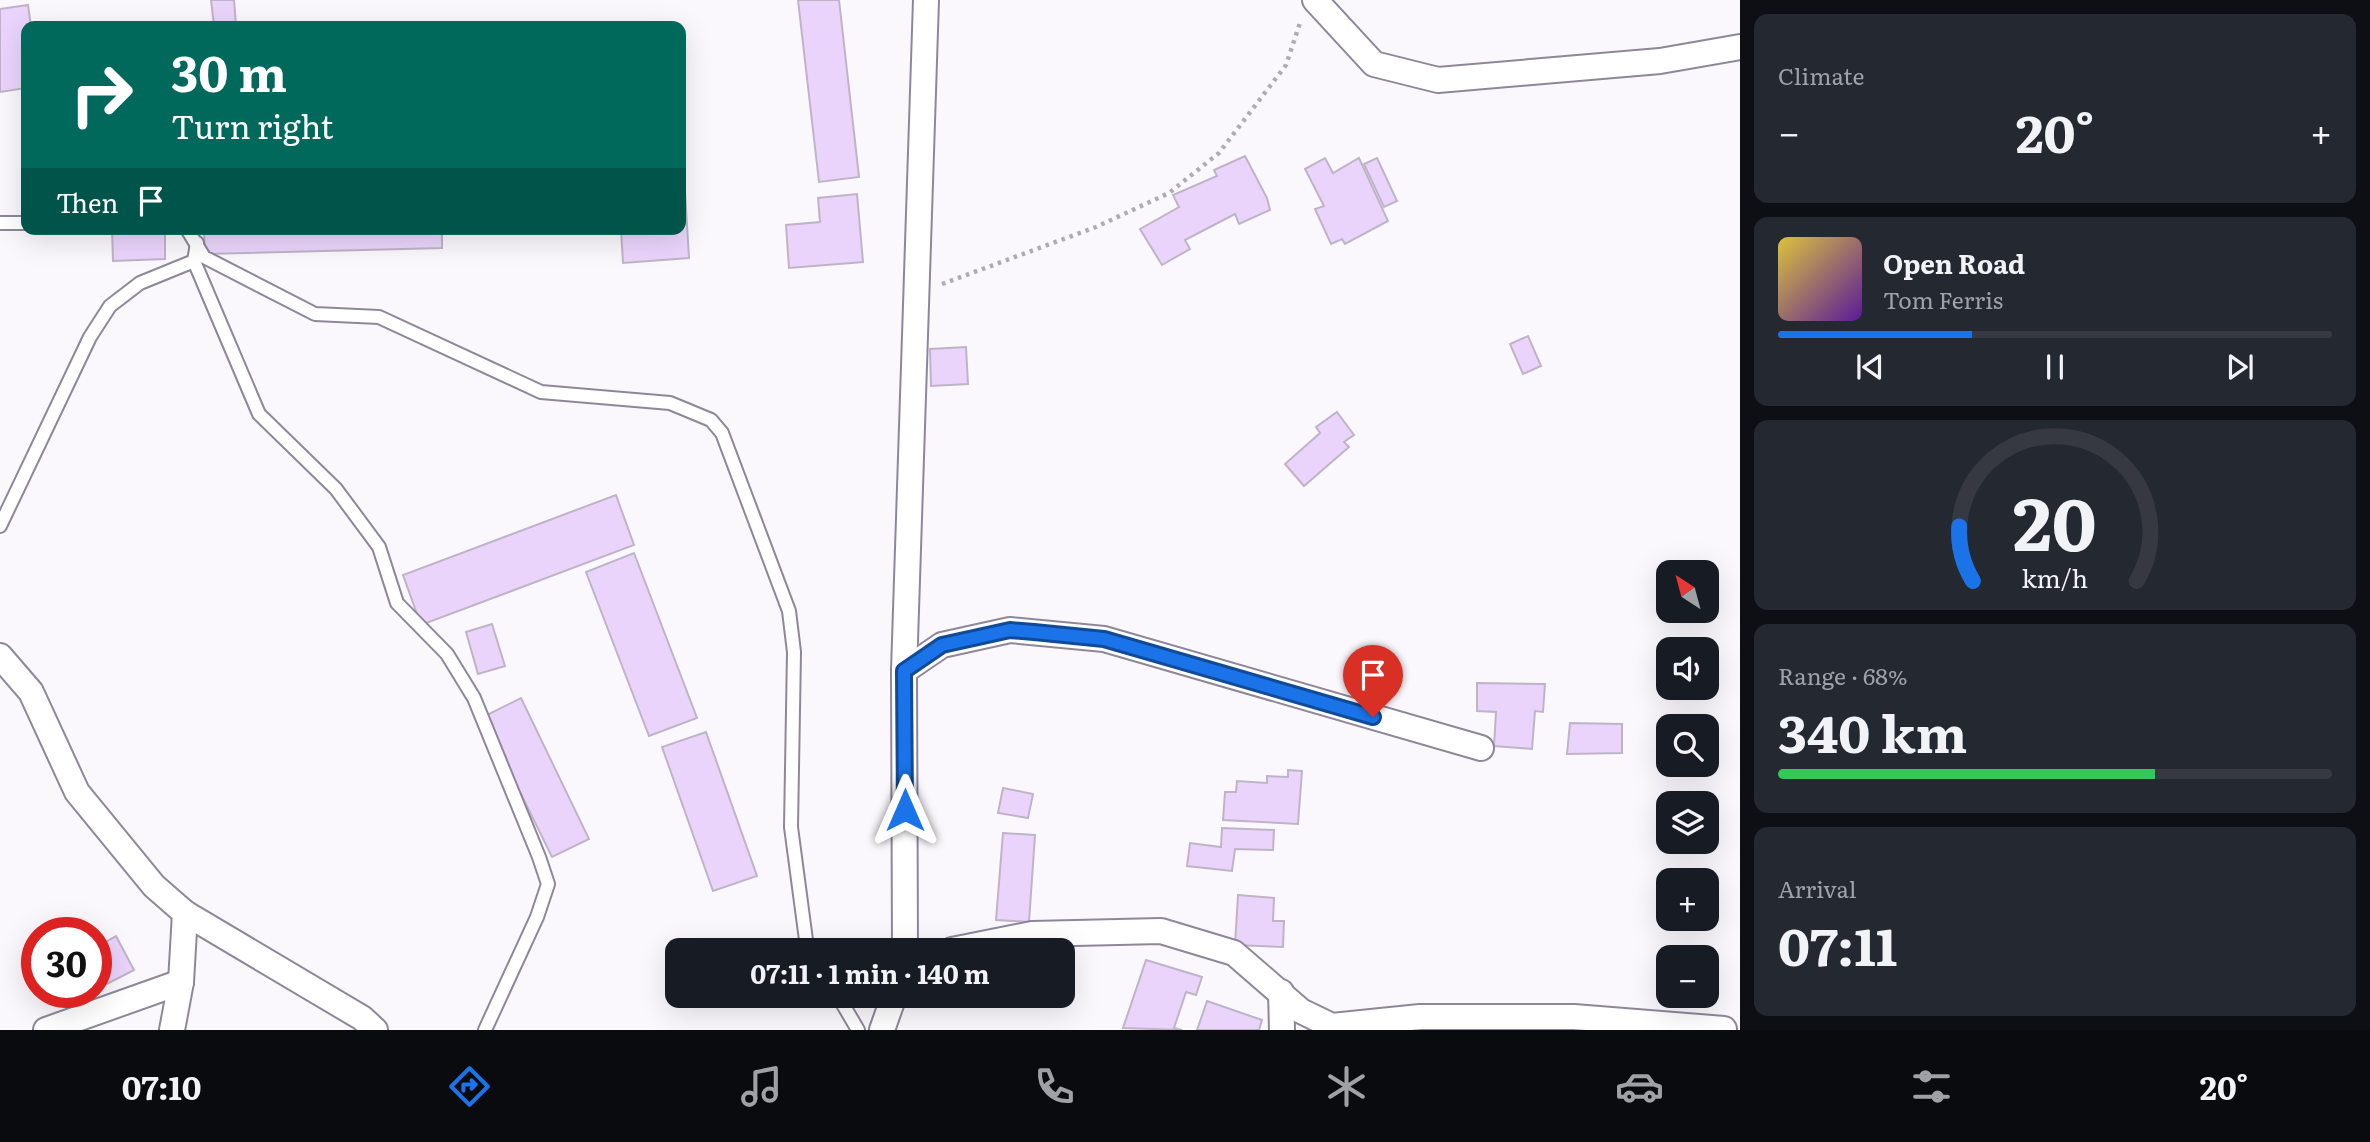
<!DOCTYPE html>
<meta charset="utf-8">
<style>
body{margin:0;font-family:Literata,serif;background:#242831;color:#f1f3f6;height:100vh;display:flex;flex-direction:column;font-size:26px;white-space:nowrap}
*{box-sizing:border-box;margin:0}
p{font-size:23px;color:#9ea1a6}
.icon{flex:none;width:38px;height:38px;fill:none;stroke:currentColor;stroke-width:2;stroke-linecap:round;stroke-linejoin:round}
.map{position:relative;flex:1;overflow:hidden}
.drawer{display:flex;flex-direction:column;gap:14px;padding:14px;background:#0d0f14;width:630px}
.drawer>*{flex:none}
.top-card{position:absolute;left:21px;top:21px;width:665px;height:214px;border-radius:14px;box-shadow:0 7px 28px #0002;background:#00695c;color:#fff;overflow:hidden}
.needle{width:46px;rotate:324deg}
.tools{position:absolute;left:1656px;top:560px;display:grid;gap:14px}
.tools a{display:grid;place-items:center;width:63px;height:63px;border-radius:14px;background:#171b24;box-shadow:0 7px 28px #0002;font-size:35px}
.speed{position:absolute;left:21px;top:917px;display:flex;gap:14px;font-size:35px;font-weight:700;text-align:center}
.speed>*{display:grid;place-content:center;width:91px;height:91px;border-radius:50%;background:#171b24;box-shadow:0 7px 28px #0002;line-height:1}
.speed .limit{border:10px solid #d22;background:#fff;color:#111}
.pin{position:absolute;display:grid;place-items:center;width:60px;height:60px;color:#fff;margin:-72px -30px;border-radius:50% 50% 50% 0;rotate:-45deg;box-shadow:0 0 7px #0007}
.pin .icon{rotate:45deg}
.me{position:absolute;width:77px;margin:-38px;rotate:0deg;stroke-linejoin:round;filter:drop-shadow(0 0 5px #0008)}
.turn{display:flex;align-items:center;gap:24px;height:147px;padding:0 35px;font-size:32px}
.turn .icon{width:91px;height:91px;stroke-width:2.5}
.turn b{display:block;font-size:49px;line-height:60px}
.then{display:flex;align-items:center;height:66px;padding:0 35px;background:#0003;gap:14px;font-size:26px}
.big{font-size:52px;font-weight:700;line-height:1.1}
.drawer .card{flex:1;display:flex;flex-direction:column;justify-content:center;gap:10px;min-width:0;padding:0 24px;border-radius:14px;background:#242831}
.drawer .dial{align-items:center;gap:0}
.dial svg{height:182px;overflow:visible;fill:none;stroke:#363941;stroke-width:7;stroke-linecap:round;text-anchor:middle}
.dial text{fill:#f1f3f6;stroke:none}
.song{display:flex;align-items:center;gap:21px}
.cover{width:84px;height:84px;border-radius:10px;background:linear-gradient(135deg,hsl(50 70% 55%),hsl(270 70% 35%))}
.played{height:7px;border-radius:4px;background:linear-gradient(90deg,#1a73e8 35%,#363941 35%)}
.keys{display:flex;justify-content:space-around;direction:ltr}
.heat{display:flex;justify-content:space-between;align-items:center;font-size:38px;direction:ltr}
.charge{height:10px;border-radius:5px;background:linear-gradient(90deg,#34c759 68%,#363941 0)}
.trip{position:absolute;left:665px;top:938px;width:410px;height:70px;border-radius:14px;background:#171b24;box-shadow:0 7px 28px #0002;font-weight:700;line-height:70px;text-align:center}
.dock{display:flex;height:112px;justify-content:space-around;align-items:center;background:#090b0e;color:#9ea1a6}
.dock .icon{width:49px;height:49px}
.dock .current{color:#1a73e8}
.dock b{font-size:32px;color:#f1f3f6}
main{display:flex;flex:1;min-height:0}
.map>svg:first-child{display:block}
</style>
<main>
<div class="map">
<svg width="1740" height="1030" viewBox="0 0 1740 1030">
<rect width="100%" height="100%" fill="#faf8fd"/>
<g fill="#ead4fc" stroke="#bfb4c7" stroke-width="2">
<polygon points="211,0 234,0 236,25 214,26"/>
<polygon points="798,0 839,0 859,177 819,182"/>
<polygon points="28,5 31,26 26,26 26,88 0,92 0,9"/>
<polygon points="681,126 689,258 623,263 621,229 681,229"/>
<polygon points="1245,156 1267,198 1270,210 1239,224 1235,214 1185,240 1190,249 1162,265 1140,229 1179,207 1173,195 1217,176 1214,170"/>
<polygon points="1325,158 1333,173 1359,158 1388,221 1345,244 1342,239 1331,244 1315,209 1324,206 1305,169"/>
<polygon points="1377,158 1397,201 1384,207 1364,164"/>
<polygon points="857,194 863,262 789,268 786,225 820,222 818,198"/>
<polygon points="112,229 165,229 165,259 113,261"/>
<polygon points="204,229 442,229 442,248 205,254"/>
<polygon points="1528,336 1541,366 1523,374 1510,344"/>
<polygon points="966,347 968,384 931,386 930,349"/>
<polygon points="1337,412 1354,435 1344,442 1349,447 1304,486 1285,464 1320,433 1316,427"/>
<polygon points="616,495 634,545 421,625 403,575"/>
<polygon points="634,553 697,718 649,736 586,572"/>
<polygon points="492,624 505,666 478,674 466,632"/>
<polygon points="1477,683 1545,684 1543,712 1535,711 1532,749 1494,746 1496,712 1477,711"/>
<polygon points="521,698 589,839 552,857 483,717"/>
<polygon points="1570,723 1622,724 1622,753 1567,754"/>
<polygon points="706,732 757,876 713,891 662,747"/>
<polygon points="1288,770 1302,771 1298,824 1223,820 1225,792 1236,792 1237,781 1267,783 1267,776 1288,777"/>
<polygon points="1003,788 1033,794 1028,818 998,813"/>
<polygon points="1222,828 1274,830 1273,850 1235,849 1232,871 1187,866 1190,843 1221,847"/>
<polygon points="1003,833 1035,835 1029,922 996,920"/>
<polygon points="1238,895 1274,898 1273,921 1284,921 1283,947 1235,945"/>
<polygon points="116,936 134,970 107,984 105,980 96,984 96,947"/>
<polygon points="1146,960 1202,977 1196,995 1186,992 1174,1028 1182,1030 1123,1028"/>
<polygon points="1207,1001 1262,1020 1259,1030 1197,1030"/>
</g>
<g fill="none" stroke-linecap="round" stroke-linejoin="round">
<defs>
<g id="service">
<polyline points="0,223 26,223"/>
<polyline points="187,229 204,257 315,314 379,317 541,392 670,403 711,420 722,433 789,611 794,652 791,827 806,940 812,950"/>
<polyline points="197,243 194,261 259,414 336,489 379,547 397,603 447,654 474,698 539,857 548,884 537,917 485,1030"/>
<polyline points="0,526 90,337 110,306 140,283 194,261"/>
<polyline points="838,996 858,1030"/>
</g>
<g id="minor">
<polyline points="1315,0 1374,64 1438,80 1660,61 1740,47"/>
<polyline points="0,656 31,692 77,792 154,886 185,913 362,1018 375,1030"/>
<polyline points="904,671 942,645 1010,630 1104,639 1481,748"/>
<polyline points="905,950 904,671 926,0"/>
<polyline points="952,950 1032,934 1161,931 1234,953 1301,1011 1332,1026 1420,1017 1574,1017 1724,1029"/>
<polyline points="1281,992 1282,1030"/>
<polyline points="46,1030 181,982"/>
<polyline points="172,1030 181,982 185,913"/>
<polyline points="882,1030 894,996"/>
</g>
</defs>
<use href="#service" stroke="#8e879a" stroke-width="16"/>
<use href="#minor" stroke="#8e879a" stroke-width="28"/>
<polyline stroke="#aeacb2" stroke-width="4.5" stroke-dasharray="3.5 5" stroke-linecap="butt" points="942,284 1096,227 1169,193 1219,153 1286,65 1300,23"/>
<use href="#service" stroke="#fff" stroke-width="12"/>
<use href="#minor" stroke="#fff" stroke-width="24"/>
</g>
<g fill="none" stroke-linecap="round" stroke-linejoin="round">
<defs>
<polyline id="route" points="905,810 904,671 942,645 1010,630 1034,632 1104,639 1373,717"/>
</defs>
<use href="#route" stroke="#114b97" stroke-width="18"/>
<use href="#route" stroke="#1a73e8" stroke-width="12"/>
</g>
</svg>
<div class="tools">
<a><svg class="needle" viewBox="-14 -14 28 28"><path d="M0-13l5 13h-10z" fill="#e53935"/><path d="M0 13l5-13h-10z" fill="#9ea1a6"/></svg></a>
<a><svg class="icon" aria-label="sound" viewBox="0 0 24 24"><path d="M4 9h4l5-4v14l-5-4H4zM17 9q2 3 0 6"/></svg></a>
<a><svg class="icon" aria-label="search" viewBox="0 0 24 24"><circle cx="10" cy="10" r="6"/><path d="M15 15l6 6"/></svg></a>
<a><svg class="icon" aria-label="layers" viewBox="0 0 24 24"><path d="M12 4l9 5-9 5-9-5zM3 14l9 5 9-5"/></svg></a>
<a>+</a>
<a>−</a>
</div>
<div class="speed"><div class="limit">30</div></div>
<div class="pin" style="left:1373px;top:717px;background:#d93025"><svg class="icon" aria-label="arrive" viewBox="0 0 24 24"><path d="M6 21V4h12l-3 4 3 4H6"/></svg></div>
<svg class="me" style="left:905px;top:810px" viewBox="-20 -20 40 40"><path d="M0-17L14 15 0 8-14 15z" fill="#1a73e8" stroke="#fff" stroke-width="4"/></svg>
<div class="trip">07:11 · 1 min · 140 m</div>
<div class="top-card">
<div class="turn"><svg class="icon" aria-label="right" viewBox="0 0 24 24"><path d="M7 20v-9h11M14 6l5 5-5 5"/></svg><div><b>30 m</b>Turn right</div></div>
<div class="then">Then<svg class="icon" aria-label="arrive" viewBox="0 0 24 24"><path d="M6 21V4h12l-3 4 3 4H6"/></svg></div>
</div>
</div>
<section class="drawer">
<div class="card"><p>Climate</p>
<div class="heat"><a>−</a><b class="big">20°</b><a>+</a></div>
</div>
<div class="card">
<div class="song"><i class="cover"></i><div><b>Open Road</b><p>Tom Ferris</p></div></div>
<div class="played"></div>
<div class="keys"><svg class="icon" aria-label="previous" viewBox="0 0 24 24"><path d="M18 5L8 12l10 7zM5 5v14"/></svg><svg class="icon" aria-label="pause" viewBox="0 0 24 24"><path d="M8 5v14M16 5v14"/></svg><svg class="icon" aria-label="next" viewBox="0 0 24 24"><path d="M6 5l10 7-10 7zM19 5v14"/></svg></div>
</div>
<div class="card dial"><svg viewBox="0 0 100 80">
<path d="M14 69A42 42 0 1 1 86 69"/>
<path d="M14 69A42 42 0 0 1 8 45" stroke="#1a73e8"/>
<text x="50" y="56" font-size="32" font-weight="700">20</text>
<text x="50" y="72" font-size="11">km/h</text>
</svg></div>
<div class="card"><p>Range · 68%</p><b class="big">340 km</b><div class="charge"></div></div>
<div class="card"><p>Arrival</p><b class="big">07:11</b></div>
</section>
</main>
<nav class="dock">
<b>07:10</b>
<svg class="icon current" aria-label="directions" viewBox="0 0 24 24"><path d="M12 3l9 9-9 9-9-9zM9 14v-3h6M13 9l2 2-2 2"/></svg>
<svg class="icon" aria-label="music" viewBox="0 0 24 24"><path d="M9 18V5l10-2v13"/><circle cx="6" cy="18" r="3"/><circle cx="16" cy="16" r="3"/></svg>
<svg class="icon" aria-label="phone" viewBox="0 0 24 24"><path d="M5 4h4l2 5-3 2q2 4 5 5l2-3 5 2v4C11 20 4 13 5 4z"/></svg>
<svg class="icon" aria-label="climate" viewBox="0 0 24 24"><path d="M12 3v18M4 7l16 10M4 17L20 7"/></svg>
<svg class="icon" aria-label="car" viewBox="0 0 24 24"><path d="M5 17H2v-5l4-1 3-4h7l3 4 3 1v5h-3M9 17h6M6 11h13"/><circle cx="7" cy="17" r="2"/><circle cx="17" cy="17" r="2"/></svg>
<svg class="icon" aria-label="filters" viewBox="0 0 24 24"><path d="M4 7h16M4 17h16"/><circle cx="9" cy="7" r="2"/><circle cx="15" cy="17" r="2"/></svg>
<b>20°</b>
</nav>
